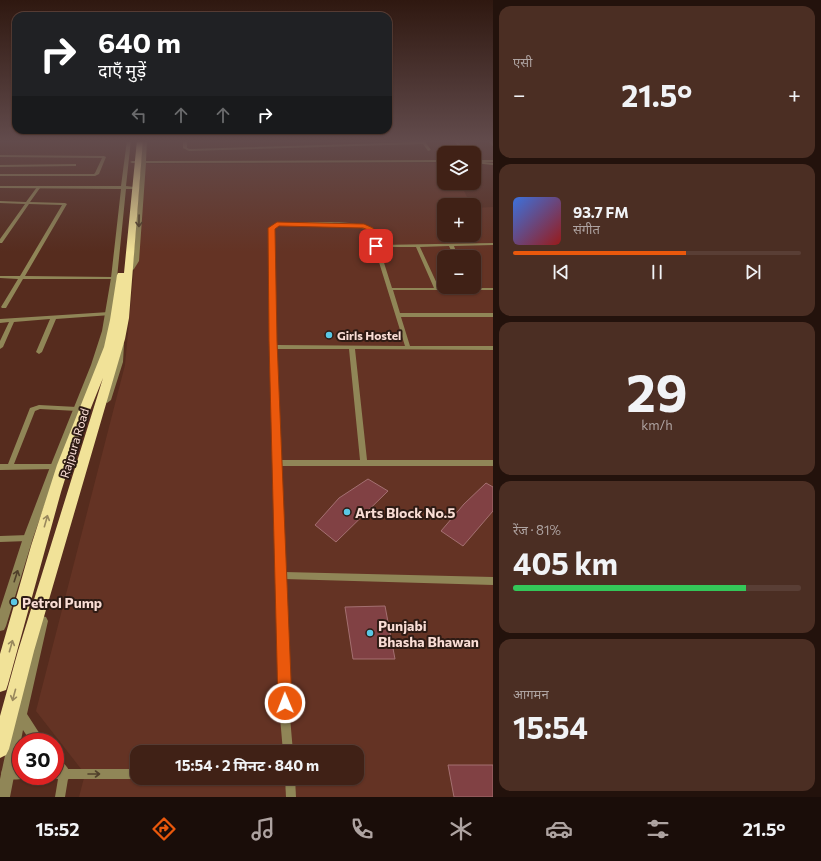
<!DOCTYPE html>
<html lang="hi">
<meta charset="utf-8">
<style>
body{margin:0;font-family:Commissioner,"Noto Sans Devanagari",sans-serif;background:#4b2e23;color:#f1f3f6;height:100vh;display:flex;flex-direction:column;font-size:15px;white-space:nowrap}
*{box-sizing:border-box;margin:0}
p{font-size:13px;color:#aea3a1}
.icon{flex:none;width:22px;height:22px;fill:none;stroke:currentColor;stroke-width:2;stroke-linecap:round;stroke-linejoin:round}
.map{position:relative;flex:1;overflow:hidden}
.drawer{display:flex;flex-direction:column;gap:6px;padding:6px;background:#23120c;width:328px}
.drawer>*{flex:none}
.hud{position:absolute;left:12px;top:12px;width:380px;height:122px;border-radius:12px;box-shadow:0 1px 3px #0004,0 0 0 1px #593e35;background:#202124;color:#fff;overflow:hidden}
.tools{position:absolute;left:437px;top:146px;display:grid;gap:8px}
.tools a{display:grid;place-items:center;width:44px;height:44px;border-radius:8px;background:#402116;box-shadow:0 1px 3px #0004,0 0 0 1px #593e35;font-size:20px}
.speed{position:absolute;left:12px;top:733px;display:flex;gap:8px;font-size:20px;font-weight:700;text-align:center}
.speed>*{display:grid;place-content:center;width:52px;height:52px;border-radius:50%;background:#402116;box-shadow:0 1px 3px #0004,0 0 0 1px #593e35;line-height:1}
.speed .limit{border:6px solid #d22;background:#fff;color:#111}
.pin{position:absolute;display:grid;place-items:center;width:34px;height:34px;color:#fff;margin:-17px;border-radius:8px;box-shadow:0 2px 6px #0006}
.me{position:absolute;width:44px;margin:-22px;rotate:359deg;stroke-linejoin:round;filter:drop-shadow(0 0 3px #0008)}
.turn{display:flex;align-items:center;gap:14px;height:84px;padding:0 20px;font-size:18px}
.turn .icon{width:52px;height:52px;stroke-width:2.5}
.turn b{display:block;font-size:28px;line-height:34px}
.lanes{display:flex;align-items:center;height:38px;padding:0 20px;background:#0003;justify-content:center;gap:20px;direction:ltr}
.lanes .off{opacity:.35}
.big{font-size:30px;font-weight:700;line-height:1.1}
.drawer .card{flex:1;display:flex;flex-direction:column;justify-content:center;gap:6px;min-width:0;padding:0 14px;border-radius:12px;background:#4b2e23}
.drawer .dial{align-items:center;gap:0}
.dial b{font-size:52px;line-height:1}
.song{display:flex;align-items:center;gap:12px}
.cover{width:48px;height:48px;border-radius:6px;background:linear-gradient(135deg,hsl(220 70% 55%),hsl(0 70% 35%))}
.played{height:4px;border-radius:2px;background:linear-gradient(90deg,#ea580c 60%,#593e35 60%)}
.keys{display:flex;justify-content:space-around;direction:ltr}
.heat{display:flex;justify-content:space-between;align-items:center;font-size:22px;direction:ltr}
.charge{height:6px;border-radius:3px;background:linear-gradient(90deg,#34c759 81%,#593e35 0)}
.trip{position:absolute;left:130px;top:745px;width:234px;height:40px;border-radius:12px;background:#402116;box-shadow:0 1px 3px #0004,0 0 0 1px #593e35;font-weight:700;line-height:40px;text-align:center}
.dock{display:flex;height:64px;justify-content:space-around;align-items:center;background:#1a0d09;color:#aea3a1}
.dock .icon{width:28px;height:28px}
.dock .on{color:#ea580c}
.dock b{font-size:18px;color:#f1f3f6}
main{display:flex;flex:1;min-height:0}
.map>svg:first-child{display:block}
</style>
<main>
<div class="map">
<svg width="493" height="797" viewBox="0 0 493 797">
<rect width="100%" height="100%" fill="#562c1e"/>
<path fill="#643324" fill-rule="evenodd" d="M444 163V183H460L471 205H444V235H474V208L493 207V797H79L85 774 36 711 125 365 144 164ZM444 257H474V287H444ZM137 752H357V778H137Z"/>
<g fill="#814144" stroke="#a47071">
<polygon points="368,479 388,491 336,542 315,525 339,498"/>
<polygon points="486,483 493,487 493,511 463,546 441,531 464,504"/>
<polygon points="385,606 395,659 353,659 345,607"/>
<polygon points="448,765 493,765 493,797 454,797"/>
</g>
<g fill="none" stroke-linecap="round" stroke-linejoin="round">
<g fill="#908657" fill-rule="evenodd">
<polygon points="183,140 187,140 187,148 190,149 422,142 421,140 424,140 431,150 428,151 423,144 189,151 183,148"/>
<polygon points="453,140 456,140 468,153 464,153"/>
<polygon points="487,140 490,140 493,143 493,146"/>
<polygon points="0,155 104,156 106,157 99,174 95,176 0,176 0,174 94,174 95,173 102,158 0,157"/>
<rect x="474" y="160" width="19" height="2"/>
<polygon points="76,164 76,166 75,166 0,167 0,165"/>
<polygon points="37,187 40,188 30,202 65,203 67,204 25,276 114,277 116,278 114,279 23,279 6,308 2,308 1,307 18,279 0,278 0,276 20,276 62,205 29,204 2,243 0,243 0,239 25,204 0,203 0,201 26,202"/>
<path d="M309 222C326 222 359 221 373 229L378 245 493 243V245L454 246 458 257H454L449 246 420 247 439 288H493V290H393L400 313H493V317H401L410 346H493V350L355 349 367 460H493V466H281L280 482 284 572 493 577V585L284 579 289 659 290 717 293 752H283L280 717 281 659 276 575 274 482 275 463 271 347 270 228 275 224ZM309 224 353 226 369 230 405 346 277 345 274 228C280 223 300 224 309 224ZM379 247H416L434 288H392ZM277 349H349L360 460H281Z"/>
<polygon points="109,312 112,314 111,315 56,319 42,352 39,354 36,352 50,319 14,322 3,347 0,349 0,341 9,322 0,323 0,319"/>
<polygon points="39,405 77,407 80,409 77,411 40,409 35,411 14,464 54,464 56,465 57,467 56,469 0,470 0,464 8,464 30,408"/>
<polygon points="28,535 31,536 32,538 31,540 28,541 0,542 0,536"/>
<path d="M6 769H21V776H25V778C18 780 9 780 2 778L1 774 2 770Z"/>
<polygon points="55,769 137,769 137,778 140,778 137,779 68,779 65,797 55,797 58,779 51,778 51,776 55,776"/>
<polygon points="285,778 295,778 296,797 286,797"/>
</g>
<g fill="#908657" fill-rule="evenodd">
<polygon points="127,140 131,140 126,186 135,187 137,188 135,189 126,189 117,278 110,331 99,365 58,467 33,538 6,626 4,630 0,631 0,609 23,538 50,467 91,365 102,331 111,278 121,189 0,188 0,186 121,186"/>
<polygon points="143,140 147,140 146,161 444,160 444,162 146,163 139,261 134,269 128,274 125,272 133,261 141,163 132,163 130,162 132,161 141,161"/>
<polygon points="474,161 493,163 493,165 474,163"/>
<polygon points="117,342 123,342 124,344 123,362 111,400 107,403 103,400 115,362"/>
<polygon points="42,616 46,617 48,621 27,714 45,742 31,742 23,730 10,797 0,797 0,779 21,681 36,621 38,617"/>
<path d="M55 757C62 760 68 767 71 774L69 779 64 781 59 779 55 774Z"/>
</g>
<polygon fill="#f1e298" fill-rule="evenodd" points="137,140 143,140 129,318 125,339 34,651 9,749 6,755 0,758 0,716 18,651 103,378 74,450 61,492 8,684 6,690 0,692 0,654 31,546 57,465 104,347 110,320 117,275 118,273 124,273"/>
</g>
<defs><path id="oneway-shaft" d="M-6 0H5M1.5-3L5.5 0L1.5 3" fill="none" stroke-width="1.6" stroke-linecap="round" stroke-linejoin="round"/></defs>
<g stroke="#50402b">
<use href="#oneway-shaft" transform="translate(139 221) rotate(91)"/>
<use href="#oneway-shaft" transform="translate(16 576) rotate(-72)"/>
<use href="#oneway-shaft" transform="translate(94 774)"/>
</g>
<g stroke="#99885d">
<use href="#oneway-shaft" transform="translate(46 521) rotate(-74)"/>
<use href="#oneway-shaft" transform="translate(11 646) rotate(-74)"/>
<use href="#oneway-shaft" transform="translate(14 695) rotate(105)"/>
</g>
<linearGradient id="sky" x2="0" y2="1"><stop stop-color="#2f1810"/><stop offset="0.56" stop-color="#624b4c"/><stop offset="1" stop-color="#624b4c" stop-opacity="0"/></linearGradient>
<rect width="493" height="252" fill="url(#sky)"/>
<polygon fill="#ea580c" stroke="#983908" points="277,222 364,224 373,228 379,246 374,247 368,230 363,228 279,226 275,229 277,341 292,703 290,708 285,710 280,708 278,703 269,341 268,228"/>
<g fill="#5ac8e5" stroke="#2e1b14" stroke-width="1.5">
<circle cx="329" cy="335" r="4"/>
<circle cx="347" cy="512" r="4"/>
<circle cx="14" cy="602" r="4"/>
<circle cx="370" cy="633" r="4"/>
</g>
<g text-anchor="middle" dominant-baseline="central" stroke-width="4" stroke-linejoin="round" paint-order="stroke">
<g font-size="12" font-weight="bold" fill="#f9ddd5" stroke="#2e1b14" text-anchor="start">
<text x="337" y="335">Girls Hostel</text>
</g>
<g font-size="12" fill="#f9ddd5" stroke="#2e1b14">
<text transform="translate(74 443) rotate(-73)">Rajpura Road</text>
</g>
<g font-size="14" font-weight="bold" fill="#f9ddd5" stroke="#2e1b14" text-anchor="start">
<text x="355" y="512">Arts Block No.5</text>
<text x="22" y="602">Petrol Pump</text>
<text x="378" y="625">Punjabi<tspan x="378" dy="16">Bhasha Bhawan</tspan></text>
</g>
</g>
</svg>
<div class="tools">
<a><svg class="icon" aria-label="layers" viewBox="0 0 24 24"><path d="M12 4l9 5-9 5-9-5zM3 14l9 5 9-5"/></svg></a>
<a>+</a>
<a>−</a>
</div>
<div class="speed"><div class="limit">30</div></div>
<div class="pin" style="left:376px;top:246px;background:#d93025"><svg class="icon" aria-label="arrive" viewBox="0 0 24 24"><path d="M6 21V4h12l-3 4 3 4H6"/></svg></div>
<svg class="me" style="left:285px;top:703px" viewBox="-20 -20 40 40"><circle r="17" fill="#ea580c" stroke="#fff" stroke-width="3"/><path d="M0-11L8 9 0 5-8 9z" fill="#fff"/></svg>
<div class="trip">15:54 · 2 मिनट · 840 m</div>
<div class="hud">
<div class="turn"><svg class="icon" aria-label="right" viewBox="0 0 24 24"><path d="M7 20v-9h11M14 6l5 5-5 5"/></svg><div><b>640 m</b>दाएँ मुड़ें</div></div>
<div class="lanes"><svg class="icon off" aria-label="left" viewBox="0 0 24 24"><path d="M17 20v-9H6M10 6l-5 5 5 5"/></svg><svg class="icon off" aria-label="ahead" viewBox="0 0 24 24"><path d="M12 20V5M6 11l6-6 6 6"/></svg><svg class="icon off" aria-label="ahead" viewBox="0 0 24 24"><path d="M12 20V5M6 11l6-6 6 6"/></svg><svg class="icon" aria-label="right" viewBox="0 0 24 24"><path d="M7 20v-9h11M14 6l5 5-5 5"/></svg></div>
</div>
</div>
<section class="drawer">
<div class="card"><p>एसी</p>
<div class="heat"><a>−</a><b class="big">21.5°</b><a>+</a></div>
</div>
<div class="card">
<div class="song"><i class="cover"></i><div><b>93.7 FM</b><p>संगीत</p></div></div>
<div class="played"></div>
<div class="keys"><svg class="icon" aria-label="previous" viewBox="0 0 24 24"><path d="M18 5L8 12l10 7zM5 5v14"/></svg><svg class="icon" aria-label="pause" viewBox="0 0 24 24"><path d="M8 5v14M16 5v14"/></svg><svg class="icon" aria-label="next" viewBox="0 0 24 24"><path d="M6 5l10 7-10 7zM19 5v14"/></svg></div>
</div>
<div class="card dial"><b>29</b><p>km/h</p></div>
<div class="card"><p>रेंज · 81%</p><b class="big">405 km</b><div class="charge"></div></div>
<div class="card"><p>आगमन</p><b class="big">15:54</b></div>
</section>
</main>
<nav class="dock">
<b>15:52</b>
<svg class="icon on" aria-label="directions" viewBox="0 0 24 24"><path d="M12 3l9 9-9 9-9-9zM9 14v-3h6M13 9l2 2-2 2"/></svg>
<svg class="icon" aria-label="music" viewBox="0 0 24 24"><path d="M9 18V5l10-2v13"/><circle cx="6" cy="18" r="3"/><circle cx="16" cy="16" r="3"/></svg>
<svg class="icon" aria-label="phone" viewBox="0 0 24 24"><path d="M5 4h4l2 5-3 2q2 4 5 5l2-3 5 2v4C11 20 4 13 5 4z"/></svg>
<svg class="icon" aria-label="climate" viewBox="0 0 24 24"><path d="M12 3v18M4 7l16 10M4 17L20 7"/></svg>
<svg class="icon" aria-label="car" viewBox="0 0 24 24"><path d="M5 17H2v-5l4-1 3-4h7l3 4 3 1v5h-3M9 17h6M6 11h13"/><circle cx="7" cy="17" r="2"/><circle cx="17" cy="17" r="2"/></svg>
<svg class="icon" aria-label="filters" viewBox="0 0 24 24"><path d="M4 7h16M4 17h16"/><circle cx="9" cy="7" r="2"/><circle cx="15" cy="17" r="2"/></svg>
<b>21.5°</b>
</nav>
